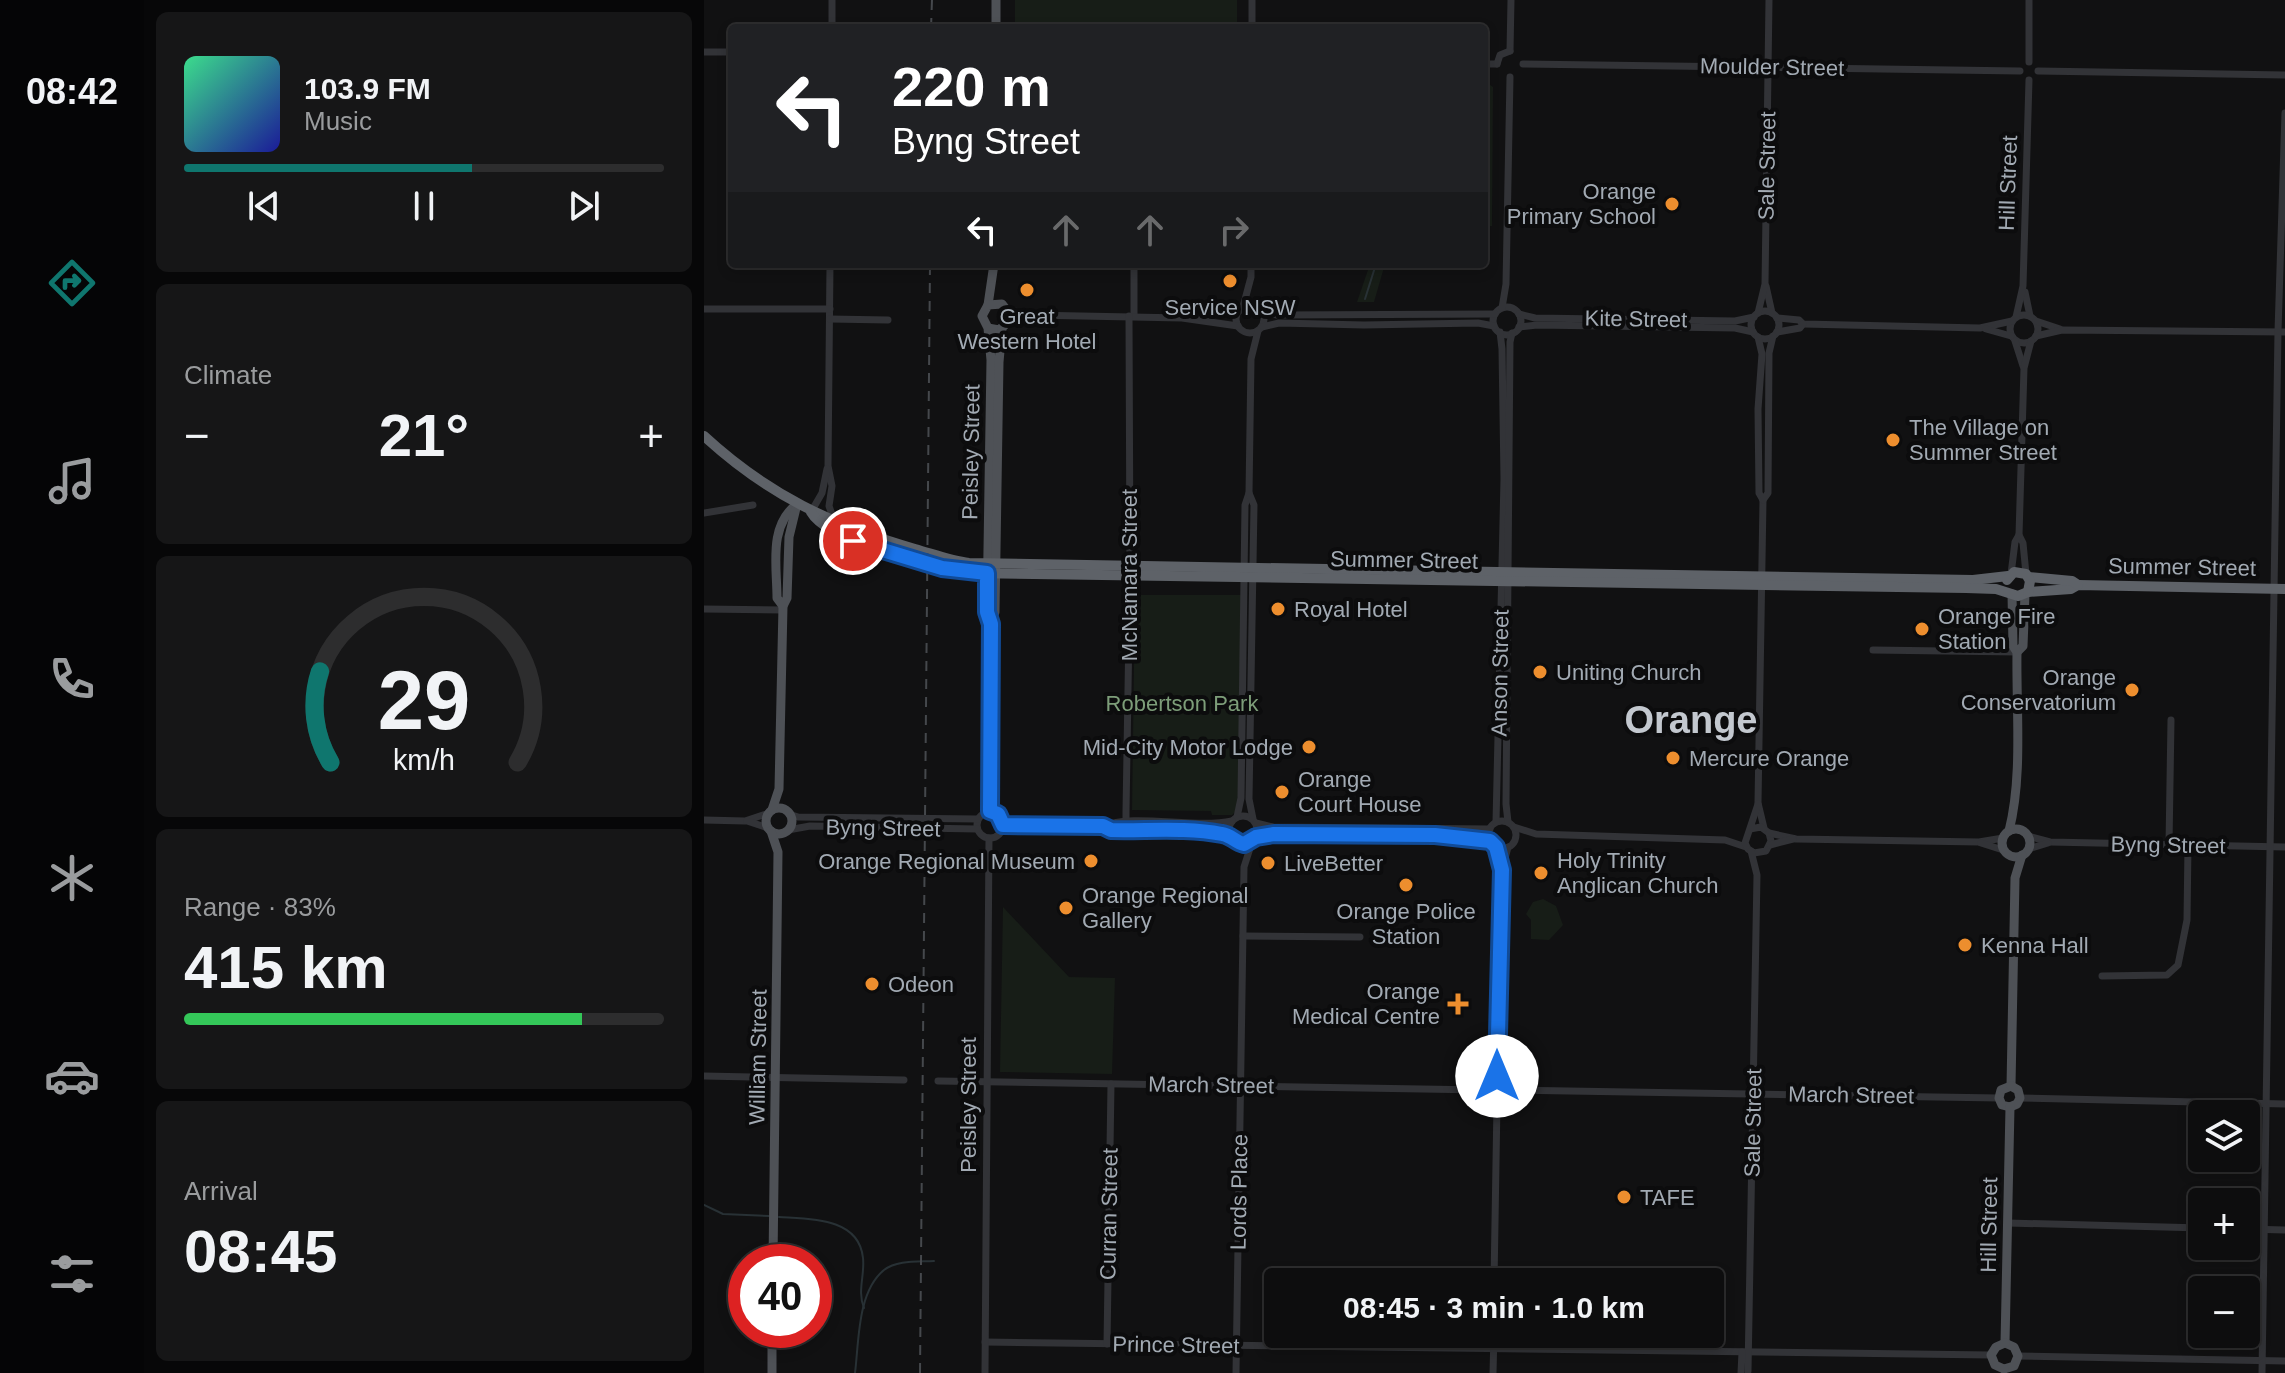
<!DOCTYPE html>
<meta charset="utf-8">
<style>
body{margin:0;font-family:Helvetica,sans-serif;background:#161617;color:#f1f3f6;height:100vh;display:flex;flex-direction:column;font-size:30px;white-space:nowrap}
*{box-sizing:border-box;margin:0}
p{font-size:26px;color:#9a9c9e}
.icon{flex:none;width:44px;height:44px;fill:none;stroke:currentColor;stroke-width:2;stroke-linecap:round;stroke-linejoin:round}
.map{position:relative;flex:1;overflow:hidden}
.sheet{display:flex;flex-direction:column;gap:12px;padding:12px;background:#070708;width:560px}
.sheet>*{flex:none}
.guide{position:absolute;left:24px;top:24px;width:760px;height:244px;border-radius:8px;box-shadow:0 4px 12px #0003,0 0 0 2px #2d2d2e;background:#202124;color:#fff;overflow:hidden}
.tools{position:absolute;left:1484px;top:1100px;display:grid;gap:16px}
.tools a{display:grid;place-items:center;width:72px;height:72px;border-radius:8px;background:#0d0d0e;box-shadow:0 4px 12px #0003,0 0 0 2px #2d2d2e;font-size:40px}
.speed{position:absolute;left:24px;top:1244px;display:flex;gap:16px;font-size:40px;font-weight:700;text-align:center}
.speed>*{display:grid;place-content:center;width:104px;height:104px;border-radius:50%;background:#0d0d0e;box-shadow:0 4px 12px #0003,0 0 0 2px #2d2d2e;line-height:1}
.speed .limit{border:12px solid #d22;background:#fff;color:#111}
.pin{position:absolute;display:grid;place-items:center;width:68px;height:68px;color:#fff;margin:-34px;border:4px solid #fff;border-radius:50%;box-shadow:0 2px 8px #0007}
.me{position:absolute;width:88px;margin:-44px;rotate:0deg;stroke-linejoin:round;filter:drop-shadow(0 0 6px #0008)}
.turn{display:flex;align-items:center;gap:28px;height:168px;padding:0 32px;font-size:36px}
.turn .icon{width:104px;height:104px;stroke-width:2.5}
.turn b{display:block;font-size:56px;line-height:68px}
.lanes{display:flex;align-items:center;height:76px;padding:0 32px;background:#0003;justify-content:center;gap:40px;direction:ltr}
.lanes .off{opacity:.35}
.big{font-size:60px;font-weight:600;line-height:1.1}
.sheet .tile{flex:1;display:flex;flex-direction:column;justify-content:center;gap:12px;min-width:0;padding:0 28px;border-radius:12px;background:#161617}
.sheet .dial{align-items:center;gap:0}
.dial svg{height:208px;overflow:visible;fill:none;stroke:#2d2d2e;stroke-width:7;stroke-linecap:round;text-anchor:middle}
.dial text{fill:#f1f3f6;stroke:none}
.song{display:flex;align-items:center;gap:24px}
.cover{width:96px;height:96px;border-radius:12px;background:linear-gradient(135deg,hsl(150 70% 55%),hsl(240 70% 35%))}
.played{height:8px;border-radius:4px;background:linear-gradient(90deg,#0f766e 60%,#2d2d2e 60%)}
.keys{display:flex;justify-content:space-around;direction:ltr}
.heat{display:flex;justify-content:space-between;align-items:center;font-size:44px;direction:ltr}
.charge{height:12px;border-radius:6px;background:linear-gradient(90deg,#34c759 83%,#2d2d2e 0)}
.trip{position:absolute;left:560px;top:1268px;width:460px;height:80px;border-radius:8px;background:#0d0d0e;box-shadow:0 4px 12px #0003,0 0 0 2px #2d2d2e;font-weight:600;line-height:80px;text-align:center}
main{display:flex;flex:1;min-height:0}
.tab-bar{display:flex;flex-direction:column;width:144px;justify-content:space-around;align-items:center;background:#050506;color:#9a9c9e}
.tab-bar .icon{width:56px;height:56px}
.tab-bar .current{color:#0f766e}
.tab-bar b{font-size:36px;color:#f1f3f6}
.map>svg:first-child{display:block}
</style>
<main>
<nav class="tab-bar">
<b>08:42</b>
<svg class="icon current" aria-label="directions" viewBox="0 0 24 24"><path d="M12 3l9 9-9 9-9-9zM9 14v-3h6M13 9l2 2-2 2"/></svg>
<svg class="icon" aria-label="music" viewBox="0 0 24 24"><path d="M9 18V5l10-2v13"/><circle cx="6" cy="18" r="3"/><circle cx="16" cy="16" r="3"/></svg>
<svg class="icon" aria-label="phone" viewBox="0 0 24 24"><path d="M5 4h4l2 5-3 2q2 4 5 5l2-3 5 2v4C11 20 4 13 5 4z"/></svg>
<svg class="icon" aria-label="climate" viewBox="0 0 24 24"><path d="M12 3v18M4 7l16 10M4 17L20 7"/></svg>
<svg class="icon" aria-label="car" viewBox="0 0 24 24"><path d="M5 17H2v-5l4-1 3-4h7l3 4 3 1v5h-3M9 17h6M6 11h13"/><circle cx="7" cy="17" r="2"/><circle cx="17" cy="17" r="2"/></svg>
<svg class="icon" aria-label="filters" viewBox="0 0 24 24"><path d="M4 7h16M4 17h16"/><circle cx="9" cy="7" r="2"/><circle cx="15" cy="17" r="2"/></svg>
</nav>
<section class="sheet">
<div class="tile">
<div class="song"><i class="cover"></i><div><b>103.9 FM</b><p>Music</p></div></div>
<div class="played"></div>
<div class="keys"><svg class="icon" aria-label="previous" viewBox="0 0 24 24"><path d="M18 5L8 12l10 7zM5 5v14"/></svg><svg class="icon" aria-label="pause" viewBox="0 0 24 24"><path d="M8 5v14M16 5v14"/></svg><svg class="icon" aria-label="next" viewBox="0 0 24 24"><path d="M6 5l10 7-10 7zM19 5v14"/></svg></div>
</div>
<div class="tile"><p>Climate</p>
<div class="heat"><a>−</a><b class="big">21°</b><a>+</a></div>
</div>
<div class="tile dial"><svg viewBox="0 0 100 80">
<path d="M14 69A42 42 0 1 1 86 69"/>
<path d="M14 69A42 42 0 0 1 10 34" stroke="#0f766e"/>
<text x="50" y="56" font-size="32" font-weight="700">29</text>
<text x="50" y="72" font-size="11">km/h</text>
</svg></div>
<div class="tile"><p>Range · 83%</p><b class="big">415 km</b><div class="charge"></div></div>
<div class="tile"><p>Arrival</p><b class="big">08:45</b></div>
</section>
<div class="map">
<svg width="1581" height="1373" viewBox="0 0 1581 1373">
<rect width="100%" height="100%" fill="#111112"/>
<g fill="#171d17">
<rect x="311" y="0" width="222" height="28"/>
<polygon points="780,81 789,87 788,226 780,226"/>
<polygon points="666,264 681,264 670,302 653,302"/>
<polygon points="431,595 537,595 534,796 533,810 528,815 508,815 507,811 428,810"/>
<polygon points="839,899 852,906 859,925 845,940 827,939 827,920 822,914 829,902"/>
<polygon points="299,907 365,977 411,978 408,1074 296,1072"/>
</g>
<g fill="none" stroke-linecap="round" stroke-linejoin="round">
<g stroke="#283135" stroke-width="2">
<polyline points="661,299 672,264"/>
<polyline points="0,1205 19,1214 65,1216"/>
<path d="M75 1217C105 1219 155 1217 159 1258 161 1275 153 1291 160 1308"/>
<path d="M151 1373C155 1342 153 1292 180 1270 193 1260 214 1262 230 1261"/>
</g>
<g stroke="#323337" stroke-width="7">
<polyline points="1325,0 1325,62"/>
<polyline points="128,28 128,0"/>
<polyline points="548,28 548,0"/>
<polyline points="806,51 807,0"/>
<polyline points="0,52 28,52"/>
<polyline points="780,64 793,64"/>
<polyline points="793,64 796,55 806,51"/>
<polyline points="819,64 1316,71"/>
<polyline points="1334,71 1581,75"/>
<polyline points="126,264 124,466 128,486 125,506 130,520"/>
<polyline points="430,264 430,316"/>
<polyline points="1062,286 1068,313"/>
<polyline points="1321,292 1326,316"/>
<circle cx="546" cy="319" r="14"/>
<polyline points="539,307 547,277 547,264"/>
<circle cx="803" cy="321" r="14"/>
<polyline points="798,308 802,284 806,77"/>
<polyline points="0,309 126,309"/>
<polyline points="303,309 327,315 478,318 534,326"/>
<polyline points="558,311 573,315 791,314"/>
<circle cx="1061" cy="325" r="14"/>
<polyline points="1054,313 1061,284 1065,0"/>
<polyline points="815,314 831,318 1031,321 1050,317"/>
<circle cx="1320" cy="329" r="14"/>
<polyline points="496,317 535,311"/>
<polyline points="1312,317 1319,286 1325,80"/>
<polyline points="1073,318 1095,320 1099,324 1276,328 1308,321"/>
<polyline points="126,319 184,320"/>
<polyline points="1332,321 1356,329"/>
<polyline points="303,323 325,316"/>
<polyline points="558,327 575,323 660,325 774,323 790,326"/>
<polyline points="815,327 833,325 1031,328 1049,332"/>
<polyline points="1282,329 1307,336"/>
<polyline points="1073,332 1096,328 1099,324"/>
<polyline points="1332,336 1358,330 1581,332"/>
<polyline points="1054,337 1058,354 1054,409 1055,493 1059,500 1054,803 1060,828"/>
<polyline points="1311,341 1319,366"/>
<polyline points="1059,500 1064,493 1065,353 1069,336"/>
<polyline points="107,512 118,493 123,469"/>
<polyline points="0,513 49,505"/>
<polyline points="1315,535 1319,543 1322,574"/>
<polyline points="1307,574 1311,542 1315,535 1320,368 1327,341"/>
<polyline points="0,609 79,610"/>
<polyline points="1169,650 1313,652"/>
<polyline points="286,811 287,624"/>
<circle cx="286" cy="825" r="13"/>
<polyline points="85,814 94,817 274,819"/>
<circle cx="539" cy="830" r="14"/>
<polyline points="533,817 537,798 541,505 545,493"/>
<polyline points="549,819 545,799 550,505 545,493 547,359 554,331"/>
<polyline points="0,820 41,821 65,813"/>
<polyline points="43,821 64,828"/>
<circle cx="798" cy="835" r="14"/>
<polyline points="792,822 800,479 798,349 796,332"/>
<polyline points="804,822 802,804 806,342 808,333"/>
<polyline points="552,823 569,827 786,829"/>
<path d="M299 825 399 826C430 813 490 829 528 821"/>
<polyline points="399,826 407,830 508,832 527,836"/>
<polyline points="810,827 832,834 1021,840 1042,847"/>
<polyline points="1046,829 1057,827 1065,833 1067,841 1062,851 1050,853 1044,849 1041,843 1054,804"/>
<polyline points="84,830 106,826 273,829"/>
<polyline points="413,830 422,822 422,812 426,568 425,316"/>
<polyline points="1065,833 1092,839 1275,842 1299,838"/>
<polyline points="1324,836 1346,842 1581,847"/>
<polyline points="552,837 570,834 731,835 786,841"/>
<polyline points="1277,843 1299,850"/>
<polyline points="1066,845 1089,839"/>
<polyline points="1465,845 1467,720"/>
<polyline points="1324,849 1344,843"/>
<polyline points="539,936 656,937"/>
<polyline points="1398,976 1463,975 1474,965 1483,920 1484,845"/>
<polyline points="0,1076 200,1080"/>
<polyline points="793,1076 798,870 804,847"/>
<polyline points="234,1081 779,1090"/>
<polyline points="779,1090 782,1082 793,1076 804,1082 807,1090"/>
<polyline points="779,1090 785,1101 793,1103"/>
<polyline points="807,1090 1295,1098"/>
<polyline points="1316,1098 1581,1104"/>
<polyline points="793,1103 801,1101 807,1090"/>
<polyline points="1304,1223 1498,1228"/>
<polyline points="1542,1229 1581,1230"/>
<polyline points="790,1282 793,1103"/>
<polyline points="281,1342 1287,1355"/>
<polyline points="403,1344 407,1084"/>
<polyline points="1314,1356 1581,1361"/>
<polyline points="1044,1371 1053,875 1047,851"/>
<polyline points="281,1373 285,838"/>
<polyline points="532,1373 540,867 548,842"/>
<polyline points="789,1373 790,1334"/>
<polyline points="1037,1373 1038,1352"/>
<polyline points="1558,1373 1574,331 1581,113"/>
</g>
<g stroke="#4e5156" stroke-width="9">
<polyline points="292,28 292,0"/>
<polyline points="284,305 290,264"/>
<polyline points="284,328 295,330 303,323 304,312 298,304 284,305 278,316 284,328 287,360 283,612 287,624"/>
<path d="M79 606 73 598C73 566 64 526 93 504"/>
<polyline points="287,624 291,612 295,362 298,328"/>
<polyline points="1313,652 1319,646 1321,594"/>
<circle cx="75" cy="821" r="13"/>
<polyline points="68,810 75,789 79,606 83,598 85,537 93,504"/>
<circle cx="1312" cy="843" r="14"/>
<polyline points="67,831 74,852 69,1262"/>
<path d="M1305 831C1319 776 1312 709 1313 652L1309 646 1308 594"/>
<polyline points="1307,1086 1311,878 1318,855"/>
<polyline points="1306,1107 1298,1105 1295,1098 1297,1090 1307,1086"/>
<polyline points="1306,1107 1313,1104 1316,1098 1314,1090 1307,1086"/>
<polyline points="1301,1343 1306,1107"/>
<polyline points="1300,1369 1310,1366 1314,1356 1310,1347 1301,1343"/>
<polyline points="1300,1369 1291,1365 1287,1355 1292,1347 1301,1343"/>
<polyline points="68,1373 68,1330"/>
</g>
<g stroke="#5e6268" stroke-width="10">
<path d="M0 436C64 495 128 525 211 549 229 554 247 561 265 563L1269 580 1304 576"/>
<path d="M107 512C124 542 230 568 264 573L1262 588 1292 589 1314 596 1324 592 1367 589 1374 585 1581 589"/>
<polyline points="1325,577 1368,581 1374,585"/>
<polyline points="1303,580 1310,572 1322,574 1326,581 1324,592"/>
</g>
<g stroke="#45484c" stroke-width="2" stroke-dasharray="10 8" stroke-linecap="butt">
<polyline points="227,28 228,0"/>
<polyline points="216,1373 226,264"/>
</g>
</g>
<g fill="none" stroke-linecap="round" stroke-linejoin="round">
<defs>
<path id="route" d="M149 541 238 568 283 573V612L287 624 286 811 294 814 299 825 399 826 407 830C442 831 482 827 518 834 527 835 531 842 540 844L552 837 570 834 731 835 786 841 792 847 798 870 793 1076"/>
</defs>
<use href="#route" stroke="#114b97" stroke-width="20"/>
<use href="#route" stroke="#1a73e8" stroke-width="14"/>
</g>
<g fill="#ed8e2e" stroke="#0c0c0d" stroke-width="3">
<circle cx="968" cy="204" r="8"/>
<circle cx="526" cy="281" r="8"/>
<circle cx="323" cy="290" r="8"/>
<circle cx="1189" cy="440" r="8"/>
<circle cx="574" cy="609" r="8"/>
<circle cx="1218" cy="629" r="8"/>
<circle cx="836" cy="672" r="8"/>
<circle cx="1428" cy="690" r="8"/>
<circle cx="605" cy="747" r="8"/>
<circle cx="969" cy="758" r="8"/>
<circle cx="578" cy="792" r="8"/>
<circle cx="387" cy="861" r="8"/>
<circle cx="564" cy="863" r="8"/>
<circle cx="837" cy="873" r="8"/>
<circle cx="702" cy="885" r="8"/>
<circle cx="362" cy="908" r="8"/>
<circle cx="1261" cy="945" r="8"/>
<circle cx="168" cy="984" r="8"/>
<path d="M750 992h8v8h8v8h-8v8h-8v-8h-8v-8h8z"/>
<circle cx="920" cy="1197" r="8"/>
</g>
<g text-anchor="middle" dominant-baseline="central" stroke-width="8" stroke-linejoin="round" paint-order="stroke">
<g font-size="22" fill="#a2aab3" stroke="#0c0c0d">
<text transform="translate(1068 67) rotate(1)">Moulder Street</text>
<text transform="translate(1063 166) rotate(-89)">Sale Street</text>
<text transform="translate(1304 183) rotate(-88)">Hill Street</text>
<text transform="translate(932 319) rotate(1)">Kite Street</text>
<text transform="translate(267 452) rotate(-89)">Peisley Street</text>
<text transform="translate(700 560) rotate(1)">Summer Street</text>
<text transform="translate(1478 567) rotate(1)">Summer Street</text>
<text transform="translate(425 575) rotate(-90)">McNamara Street</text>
<text transform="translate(796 673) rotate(-89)">Anson Street</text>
<text transform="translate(179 828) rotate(1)">Byng Street</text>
<text transform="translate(1464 845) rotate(1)">Byng Street</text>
<text transform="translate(54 1057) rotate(-89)">William Street</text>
<text transform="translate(507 1085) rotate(1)">March Street</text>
<text transform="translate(1147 1095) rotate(1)">March Street</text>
<text transform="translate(264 1105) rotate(-90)">Peisley Street</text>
<text transform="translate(1049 1123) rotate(-89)">Sale Street</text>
<text transform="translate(535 1192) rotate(-89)">Lords Place</text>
<text transform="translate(405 1214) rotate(-89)">Curran Street</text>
<text transform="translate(1285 1225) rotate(-89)">Hill Street</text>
<text transform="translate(472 1345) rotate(1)">Prince Street</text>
</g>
<g font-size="22" fill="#a2aab3" stroke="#0c0c0d" text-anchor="start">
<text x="952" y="191" text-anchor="end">Orange<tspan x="952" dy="25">Primary School</tspan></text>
<text x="526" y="307" text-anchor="middle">Service NSW</text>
<text x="323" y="316" text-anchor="middle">Great<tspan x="323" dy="25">Western Hotel</tspan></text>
<text x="1205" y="427">The Village on<tspan x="1205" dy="25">Summer Street</tspan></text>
<text x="590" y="609">Royal Hotel</text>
<text x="1234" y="616">Orange Fire<tspan x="1234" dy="25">Station</tspan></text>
<text x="852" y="672">Uniting Church</text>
<text x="1412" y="677" text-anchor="end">Orange<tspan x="1412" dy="25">Conservatorium</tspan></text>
<text x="589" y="747" text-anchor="end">Mid-City Motor Lodge</text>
<text x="985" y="758">Mercure Orange</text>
<text x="594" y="779">Orange<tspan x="594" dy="25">Court House</tspan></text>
<text x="853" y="860">Holy Trinity<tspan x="853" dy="25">Anglican Church</tspan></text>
<text x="371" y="861" text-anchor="end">Orange Regional Museum</text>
<text x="580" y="863">LiveBetter</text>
<text x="378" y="895">Orange Regional<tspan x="378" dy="25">Gallery</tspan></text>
<text x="702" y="911" text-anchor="middle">Orange Police<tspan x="702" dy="25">Station</tspan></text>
<text x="1277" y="945">Kenna Hall</text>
<text x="184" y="984">Odeon</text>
<text x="736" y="991" text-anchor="end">Orange<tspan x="736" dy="25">Medical Centre</tspan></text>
<text x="936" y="1197">TAFE</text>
</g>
<g font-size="22" fill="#7d9d79" stroke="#0c0c0d">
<text x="478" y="703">Robertson Park</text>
</g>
<g font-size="38" font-weight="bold" fill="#c3c8cf" stroke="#0c0c0d">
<text x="987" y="720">Orange</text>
</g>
</g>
</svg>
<div class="tools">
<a><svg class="icon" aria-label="layers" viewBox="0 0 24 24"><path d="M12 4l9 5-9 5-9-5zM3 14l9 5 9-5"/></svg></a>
<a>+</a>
<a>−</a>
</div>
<div class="speed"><div class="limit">40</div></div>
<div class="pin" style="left:149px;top:541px;background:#d93025"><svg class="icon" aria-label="arrive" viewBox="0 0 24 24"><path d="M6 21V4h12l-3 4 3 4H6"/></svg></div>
<svg class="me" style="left:793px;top:1076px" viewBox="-20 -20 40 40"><circle r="19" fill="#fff"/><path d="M0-13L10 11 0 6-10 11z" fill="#1a73e8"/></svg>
<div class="trip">08:45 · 3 min · 1.0 km</div>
<div class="guide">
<div class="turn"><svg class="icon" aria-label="left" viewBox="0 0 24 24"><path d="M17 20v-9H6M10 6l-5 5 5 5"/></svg><div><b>220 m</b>Byng Street</div></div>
<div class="lanes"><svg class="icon" aria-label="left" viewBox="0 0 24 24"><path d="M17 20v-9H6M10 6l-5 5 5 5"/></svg><svg class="icon off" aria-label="ahead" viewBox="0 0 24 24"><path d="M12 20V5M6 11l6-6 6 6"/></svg><svg class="icon off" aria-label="ahead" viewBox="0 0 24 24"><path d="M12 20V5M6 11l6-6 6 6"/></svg><svg class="icon off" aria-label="right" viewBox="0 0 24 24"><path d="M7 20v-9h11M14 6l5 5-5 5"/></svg></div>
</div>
</div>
</main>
